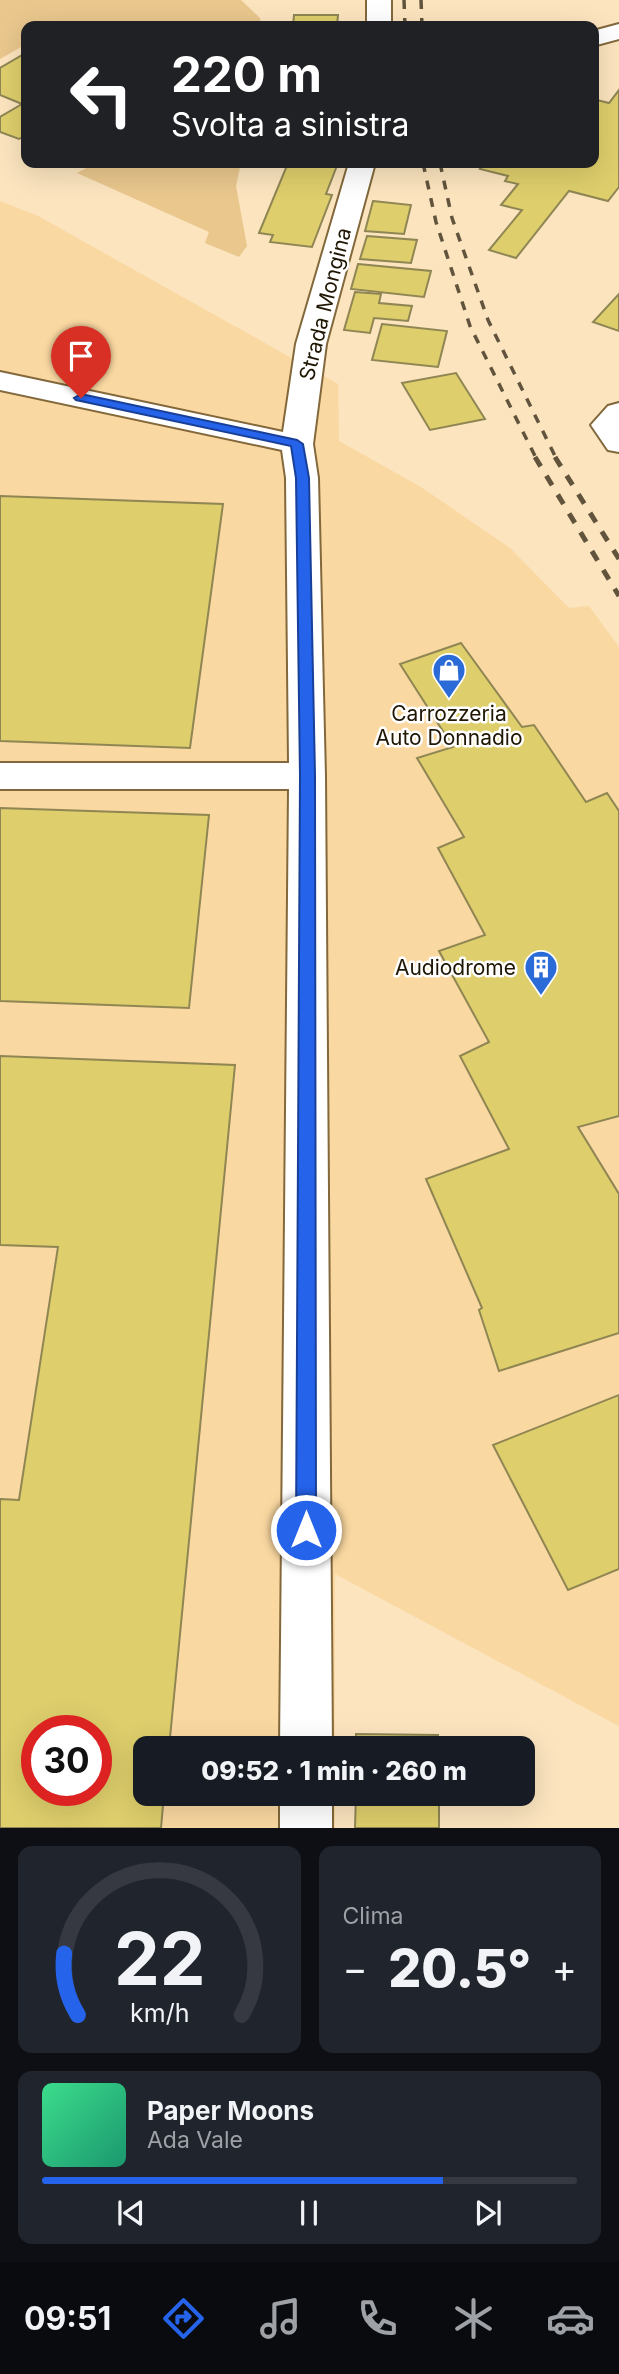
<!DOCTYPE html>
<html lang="it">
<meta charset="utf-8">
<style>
body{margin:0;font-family:Inter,sans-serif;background:#20242c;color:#f1f3f6;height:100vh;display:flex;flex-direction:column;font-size:26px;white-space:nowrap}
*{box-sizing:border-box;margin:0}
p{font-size:23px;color:#9ea1a6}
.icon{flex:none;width:38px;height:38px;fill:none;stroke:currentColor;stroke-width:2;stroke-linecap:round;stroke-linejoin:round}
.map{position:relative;height:1828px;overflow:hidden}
.side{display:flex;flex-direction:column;gap:18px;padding:18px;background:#0d0f14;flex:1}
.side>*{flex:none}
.banner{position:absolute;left:21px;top:21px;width:578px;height:147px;border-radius:14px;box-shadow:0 7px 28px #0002;background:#202124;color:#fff;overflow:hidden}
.speed{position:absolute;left:21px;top:1715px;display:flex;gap:14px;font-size:35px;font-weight:700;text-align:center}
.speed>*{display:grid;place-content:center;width:91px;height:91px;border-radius:50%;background:#171b24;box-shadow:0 7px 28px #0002;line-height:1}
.speed .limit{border:10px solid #d22;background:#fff;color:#111}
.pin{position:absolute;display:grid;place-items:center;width:60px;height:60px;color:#fff;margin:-72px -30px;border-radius:50% 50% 50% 0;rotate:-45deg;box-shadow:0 0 7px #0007}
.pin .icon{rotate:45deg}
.me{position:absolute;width:77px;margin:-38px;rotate:0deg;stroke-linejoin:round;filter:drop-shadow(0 0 5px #0008)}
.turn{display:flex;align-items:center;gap:24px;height:147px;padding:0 35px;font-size:32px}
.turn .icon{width:91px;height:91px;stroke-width:2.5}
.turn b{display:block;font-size:49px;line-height:60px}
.big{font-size:52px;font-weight:800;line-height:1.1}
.side .card{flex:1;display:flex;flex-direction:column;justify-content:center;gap:10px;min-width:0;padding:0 24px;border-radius:14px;background:#20242c}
.side .dial{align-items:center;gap:0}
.dial svg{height:182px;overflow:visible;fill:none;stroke:#363941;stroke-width:7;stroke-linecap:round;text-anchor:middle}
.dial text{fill:#f1f3f6;stroke:none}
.song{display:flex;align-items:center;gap:21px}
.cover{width:84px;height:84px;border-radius:10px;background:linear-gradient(135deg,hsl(150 70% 55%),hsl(160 70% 35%))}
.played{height:7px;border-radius:4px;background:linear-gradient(90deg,#2563eb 75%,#363941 75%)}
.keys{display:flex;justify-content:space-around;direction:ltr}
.heat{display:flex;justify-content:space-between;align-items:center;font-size:38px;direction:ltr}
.side .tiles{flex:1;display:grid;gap:18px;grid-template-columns:1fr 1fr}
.card:last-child{grid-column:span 2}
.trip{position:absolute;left:133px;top:1736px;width:402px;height:70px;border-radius:14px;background:#171b24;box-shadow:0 7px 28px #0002;font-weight:800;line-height:70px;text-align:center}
.menu{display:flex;height:112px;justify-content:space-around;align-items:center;background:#090b0e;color:#9ea1a6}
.menu .icon{width:49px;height:49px}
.menu .active{color:#2563eb}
.menu b{font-size:32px;color:#f1f3f6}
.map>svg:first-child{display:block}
</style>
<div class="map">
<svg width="619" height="1828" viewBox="0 0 619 1828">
<rect width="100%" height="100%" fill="#fbe4be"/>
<path fill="#fad8a1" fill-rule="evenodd" d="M0 201 38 216 338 384 339 441 421 487 510 548 569 608 589 606 619 647V1726L335 1574V1748H145V1794H335V1828H0ZM37 1731H96V1790H37Z"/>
<g fill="#e9c78d">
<polygon points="0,0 241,0 260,18 262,26 26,26 26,48 23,46 0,59"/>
<polygon points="96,163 241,163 236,186 247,246 239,257 205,243 209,232 77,173"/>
</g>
<g fill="#dece6c" stroke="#8f8654" stroke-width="2" fill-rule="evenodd">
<polygon points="294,15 338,15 337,26 293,26"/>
<polygon points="24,54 26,135 19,139 0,132 0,117 22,104 0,95 0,68"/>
<polygon points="619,90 619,187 608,201 569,191 516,258 489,250 522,210 501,205 518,184 505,181 508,176 480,169 485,163 593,163 593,99 609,103"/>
<polygon points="288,163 338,163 326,194 332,195 312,247 270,242 273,235 259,233"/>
<polygon points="373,201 411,205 404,234 365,231"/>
<polygon points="367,236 417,240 411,263 360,259"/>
<polygon points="358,264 431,271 424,297 351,289"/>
<polygon points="355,292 381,294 379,303 412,306 408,321 374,318 370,333 344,330"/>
<polygon points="619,294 619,331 593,322"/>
<polygon points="382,324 447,331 438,367 372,360"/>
<polygon points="456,373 485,419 430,430 402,383"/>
<polygon points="0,496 223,504 190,748 0,741"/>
<polygon points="461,643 522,727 534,725 586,802 607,793 619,811 619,1116 578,1127 619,1194 619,1333 499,1371 479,1310 482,1308 426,1179 509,1149 460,1056 489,1042 439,951 485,935 438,848 464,837 417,758 453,747 400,664"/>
<polygon points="0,808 209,815 189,1008 0,1001"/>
<path d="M0 1056 235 1065 169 1748H145V1794H164L161 1828H0V1499L19 1500 58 1247 0 1245ZM37 1731H96V1790H37Z"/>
<polygon points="619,1395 619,1569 568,1590 493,1445"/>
<polygon points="356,1734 438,1735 438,1748 356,1748"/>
<polygon points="356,1794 439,1794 439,1828 355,1828"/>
</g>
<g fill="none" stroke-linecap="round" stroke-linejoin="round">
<defs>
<g id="minor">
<rect x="367" y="0" width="24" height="26"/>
<polygon points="619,24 619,39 593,46 593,31"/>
<polygon points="349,163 375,163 326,344 313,444 318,478 325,776 332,1748 280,1748 289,789 0,789 0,763 289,763 286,478 282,450 0,390 0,372 283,432 296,344"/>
<polygon points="619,403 619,452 608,450 591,425 608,406"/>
<rect x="280" y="1794" width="52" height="34"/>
</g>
</defs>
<use href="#minor" stroke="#82683b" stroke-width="4"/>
<use href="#minor" fill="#fff" fill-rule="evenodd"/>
<g stroke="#62543c" stroke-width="3.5" stroke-dasharray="9 9" stroke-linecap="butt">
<polyline points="404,0 405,26"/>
<polyline points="421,0 422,26"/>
<polyline points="423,163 436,222 470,326 536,458"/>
<polyline points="440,163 452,218 488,320 556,458"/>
</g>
<g stroke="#62543c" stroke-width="5" stroke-dasharray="11 11" stroke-linecap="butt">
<polyline points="535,457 619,596"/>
<polyline points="555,457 619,559"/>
</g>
</g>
<polygon fill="#2563eb" stroke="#184099" stroke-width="2" points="81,394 297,440 303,444 309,478 315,776 316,1530 313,1537 306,1539 299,1537 296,1530 300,776 296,478 291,446 76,400 74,398"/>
<defs>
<symbol id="shop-pin" viewBox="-11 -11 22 30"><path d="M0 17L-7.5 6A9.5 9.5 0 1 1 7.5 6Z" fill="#2a6bd8" stroke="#fff"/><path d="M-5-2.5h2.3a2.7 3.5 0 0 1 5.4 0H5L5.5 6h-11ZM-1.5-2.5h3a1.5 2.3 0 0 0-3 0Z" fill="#fff"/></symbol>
<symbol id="building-pin" viewBox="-11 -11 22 30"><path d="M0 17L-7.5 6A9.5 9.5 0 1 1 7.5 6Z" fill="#2a6bd8" stroke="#fff"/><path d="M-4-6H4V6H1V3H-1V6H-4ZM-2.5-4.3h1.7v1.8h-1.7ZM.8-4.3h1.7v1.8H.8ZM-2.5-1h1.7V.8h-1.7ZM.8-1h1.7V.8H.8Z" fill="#fff"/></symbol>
</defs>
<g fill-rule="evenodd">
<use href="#shop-pin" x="430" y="651" width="38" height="52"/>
<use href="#building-pin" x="522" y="948" width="38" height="52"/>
</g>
<g text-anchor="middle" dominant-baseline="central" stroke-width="5" stroke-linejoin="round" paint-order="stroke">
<g font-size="21" fill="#201604" stroke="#fff">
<text transform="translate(325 304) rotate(-76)">Strada Mongina</text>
</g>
<g font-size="21" fill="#201604" stroke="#fff">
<text x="449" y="713">Carrozzeria<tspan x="449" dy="24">Auto Donnadio</tspan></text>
<text x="516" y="967" text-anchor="end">Audiodrome</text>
</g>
</g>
</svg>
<div class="speed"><div class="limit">30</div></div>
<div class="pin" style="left:81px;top:398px;background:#d93025"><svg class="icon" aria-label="arrive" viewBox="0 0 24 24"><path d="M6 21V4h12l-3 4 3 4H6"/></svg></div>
<svg class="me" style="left:306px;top:1530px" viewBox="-20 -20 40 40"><circle r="17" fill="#2563eb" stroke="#fff" stroke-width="3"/><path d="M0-11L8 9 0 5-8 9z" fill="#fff"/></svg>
<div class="trip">09:52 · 1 min · 260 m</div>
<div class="banner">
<div class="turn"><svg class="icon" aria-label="left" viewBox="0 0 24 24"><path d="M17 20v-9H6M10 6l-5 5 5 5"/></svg><div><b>220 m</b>Svolta a sinistra</div></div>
</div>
</div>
<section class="side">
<div class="tiles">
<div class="card dial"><svg viewBox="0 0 100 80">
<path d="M14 69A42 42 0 1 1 86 69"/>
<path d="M14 69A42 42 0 0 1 8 42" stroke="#2563eb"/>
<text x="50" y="56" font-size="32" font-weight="700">22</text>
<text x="50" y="72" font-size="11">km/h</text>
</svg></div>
<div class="card"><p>Clima</p>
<div class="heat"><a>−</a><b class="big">20.5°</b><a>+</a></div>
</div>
<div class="card">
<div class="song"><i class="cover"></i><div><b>Paper Moons</b><p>Ada Vale</p></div></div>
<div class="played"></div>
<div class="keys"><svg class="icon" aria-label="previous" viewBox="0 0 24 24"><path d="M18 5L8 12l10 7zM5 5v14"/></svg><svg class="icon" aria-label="pause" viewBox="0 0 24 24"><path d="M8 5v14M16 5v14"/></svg><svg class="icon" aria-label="next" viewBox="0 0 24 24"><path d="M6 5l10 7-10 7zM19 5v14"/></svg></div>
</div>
</div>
</section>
<nav class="menu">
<b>09:51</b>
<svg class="icon active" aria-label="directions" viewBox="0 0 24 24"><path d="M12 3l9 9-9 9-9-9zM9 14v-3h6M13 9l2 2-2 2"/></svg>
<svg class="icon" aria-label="music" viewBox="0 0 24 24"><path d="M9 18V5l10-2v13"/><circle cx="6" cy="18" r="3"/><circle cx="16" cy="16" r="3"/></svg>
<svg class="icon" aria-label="phone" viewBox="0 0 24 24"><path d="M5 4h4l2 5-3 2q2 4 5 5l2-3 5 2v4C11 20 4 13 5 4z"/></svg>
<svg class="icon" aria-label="climate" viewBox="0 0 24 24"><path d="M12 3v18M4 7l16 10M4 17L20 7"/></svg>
<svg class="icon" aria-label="car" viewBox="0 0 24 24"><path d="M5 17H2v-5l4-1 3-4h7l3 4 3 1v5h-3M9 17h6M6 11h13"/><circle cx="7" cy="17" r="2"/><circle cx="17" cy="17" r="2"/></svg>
</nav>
